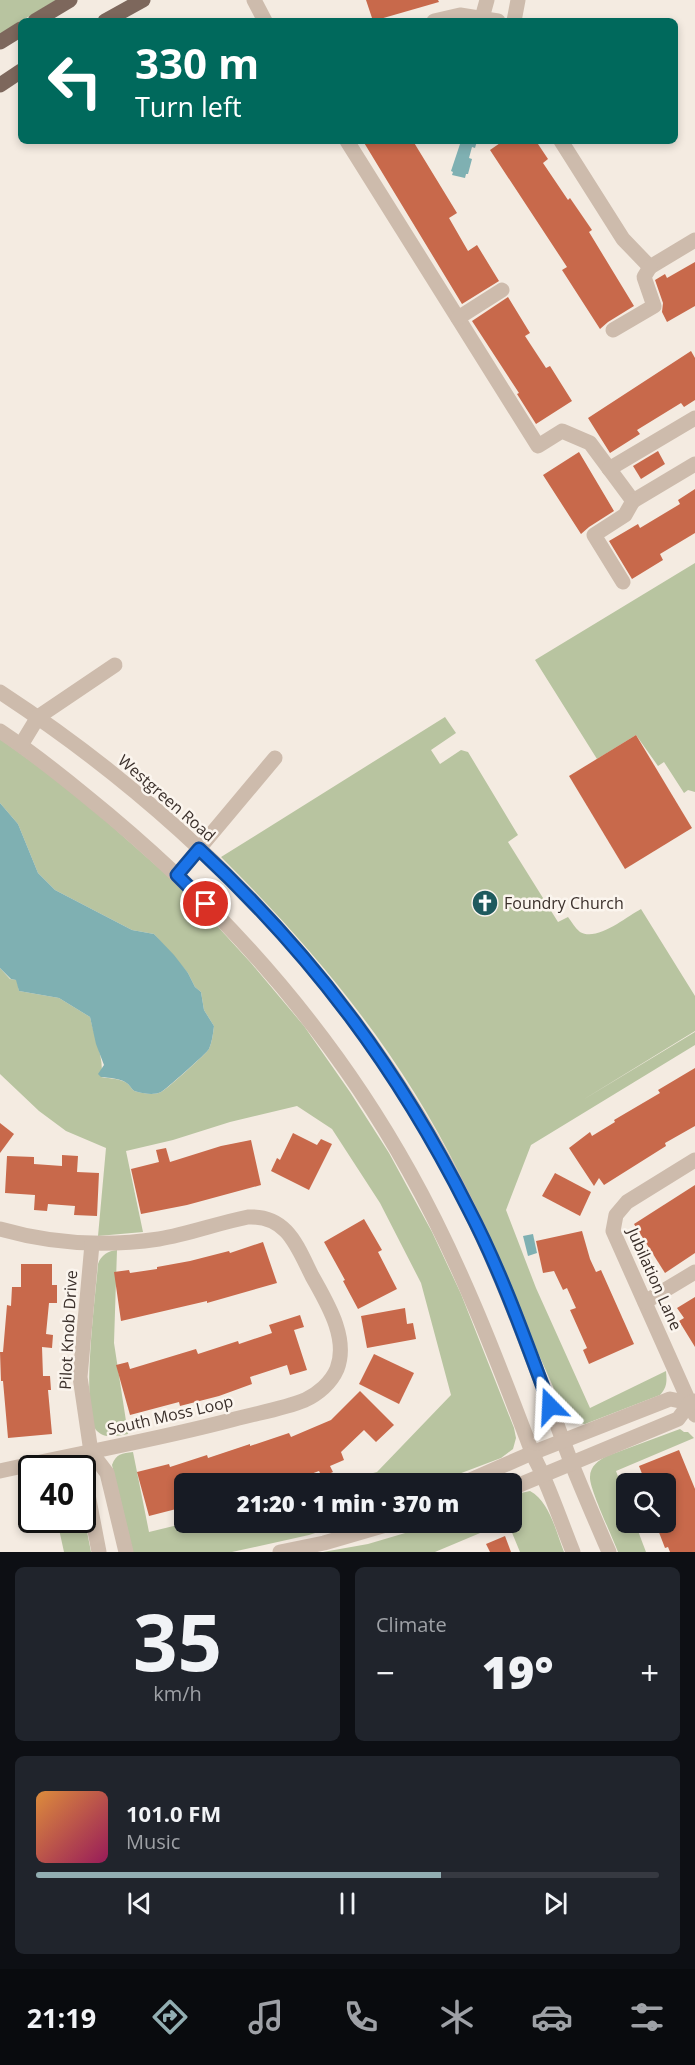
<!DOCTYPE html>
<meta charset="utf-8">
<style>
body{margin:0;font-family:"Open Sans",sans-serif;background:#20242c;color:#f1f3f6;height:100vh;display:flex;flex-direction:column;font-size:22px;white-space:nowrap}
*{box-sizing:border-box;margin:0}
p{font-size:20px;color:#9ea1a6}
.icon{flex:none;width:33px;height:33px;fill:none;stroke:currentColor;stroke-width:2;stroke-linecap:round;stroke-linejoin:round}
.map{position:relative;height:1552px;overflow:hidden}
.panel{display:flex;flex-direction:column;gap:15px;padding:15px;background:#0d0f14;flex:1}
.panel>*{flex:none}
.hud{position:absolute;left:18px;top:18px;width:660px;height:126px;border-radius:9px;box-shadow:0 3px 9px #0003;background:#00695c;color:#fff;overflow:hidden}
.buttons{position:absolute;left:616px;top:1473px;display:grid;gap:12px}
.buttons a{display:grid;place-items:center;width:60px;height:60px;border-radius:9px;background:#171b24;box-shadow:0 3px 9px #0003;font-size:30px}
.speed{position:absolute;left:18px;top:1455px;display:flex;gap:12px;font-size:30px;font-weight:700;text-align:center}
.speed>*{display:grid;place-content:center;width:78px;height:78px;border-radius:50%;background:#171b24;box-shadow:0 3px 9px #0003;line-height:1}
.speed .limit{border:3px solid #111;border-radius:9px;background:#fff;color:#111}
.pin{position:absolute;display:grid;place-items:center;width:51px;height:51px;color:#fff;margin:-26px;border:3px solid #fff;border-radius:50%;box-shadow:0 2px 6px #0007}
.me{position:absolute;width:66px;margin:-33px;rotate:339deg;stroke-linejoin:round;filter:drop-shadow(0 0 4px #0008)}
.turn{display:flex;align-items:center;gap:21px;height:126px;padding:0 18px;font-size:27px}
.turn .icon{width:78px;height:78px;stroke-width:2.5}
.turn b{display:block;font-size:42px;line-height:51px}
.big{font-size:45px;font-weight:800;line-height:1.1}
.panel .widget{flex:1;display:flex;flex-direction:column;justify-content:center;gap:9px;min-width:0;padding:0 21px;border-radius:9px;background:#20242c}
.panel .dial{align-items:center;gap:0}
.dial b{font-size:78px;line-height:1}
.song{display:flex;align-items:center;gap:18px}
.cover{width:72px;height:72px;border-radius:9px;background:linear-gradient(135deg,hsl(30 70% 55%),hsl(330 70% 35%))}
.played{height:6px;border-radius:3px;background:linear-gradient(90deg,#92aeb2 65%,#363941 65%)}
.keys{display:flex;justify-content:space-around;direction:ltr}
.heat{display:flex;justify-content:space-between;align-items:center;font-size:33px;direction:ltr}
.panel .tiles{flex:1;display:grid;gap:15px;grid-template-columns:1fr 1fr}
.widget:last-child{grid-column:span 2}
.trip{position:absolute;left:174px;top:1473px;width:348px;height:60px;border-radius:9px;background:#171b24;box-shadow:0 3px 9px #0003;font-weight:800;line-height:60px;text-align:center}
.dock{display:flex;height:96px;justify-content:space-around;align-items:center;background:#090b0e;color:#9ea1a6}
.dock .icon{width:42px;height:42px}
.dock .current{color:#92aeb2}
.dock b{font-size:27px;color:#f1f3f6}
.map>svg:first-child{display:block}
</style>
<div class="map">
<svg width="695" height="1552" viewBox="0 0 695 1552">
<rect width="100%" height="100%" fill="#f4ebe1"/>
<g fill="#b8c4a0">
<polygon points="0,0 56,0 0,34"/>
<polygon points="695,563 695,792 688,790 684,793 664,762 658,766 636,735 597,759 535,660"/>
<path d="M445 717 456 733 431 750 440 764 461 750 468 752 518 835 508 842 558 922 568 917C572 922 575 928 580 932 597 942 626 917 641 909L695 996V1031L581 1101 695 1032V1045L531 1145 506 1210 536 1288 590 1408 666 1371C667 1382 667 1387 660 1395L585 1424 576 1423 566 1416C542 1362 518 1308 495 1254 483 1228 472 1201 460 1175 402 1055 315 950 221 857Z"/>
<path d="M0 739 71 790 187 893 251 963 304 1026 350 1092 389 1153 432 1232 461 1294 514 1428 516 1438 513 1449 501 1458 435 1483H335L377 1472 451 1395 421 1283 380 1203 332 1129 297 1106 230 1122 173 1140 126 1151 143 1232 98 1236 106 1148 66 1131 39 1111 0 1074V968L10 979 17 980 19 991 59 998 90 1017C94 1036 105 1060 101 1077 110 1079 121 1078 128 1084 132 1088 132 1091 138 1092 145 1094 156 1095 161 1092 166 1090 207 1053 209 1049 212 1042 213 1034 214 1026L204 1010 201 992 195 987 188 973 154 934 132 930 55 890 38 873 18 824 0 803Z"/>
<path d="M117 1250 114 1343 128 1434C117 1436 105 1439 97 1431 80 1414 96 1292 98 1264 101 1255 108 1251 117 1250Z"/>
<path d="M680 1429 684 1432H688L694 1438 616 1471 627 1501V1522L635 1523 646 1552H618C613 1538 589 1488 590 1477 590 1466 599 1460 607 1456Z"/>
<path d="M133 1452 149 1532 186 1523H346L309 1535 232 1552H133L112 1465C116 1454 122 1453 133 1452Z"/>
<path d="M530 1491C550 1502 556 1532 564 1552H520L508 1523 512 1522V1495Z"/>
<polygon points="83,1511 91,1552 64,1552 57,1520 82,1520"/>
<polygon points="439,1523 504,1523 435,1552 323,1552 368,1544"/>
</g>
<g fill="#7fb0b2">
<polygon points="461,141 477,141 475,148 472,147 469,158 472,159 468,174 466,174 465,178 452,175 453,172 451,171"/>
<path d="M0 803 18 824 38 873 55 890 132 930 154 934 174 955 188 973 195 987 201 992 204 1010 214 1026C213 1034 212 1042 209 1049 207 1053 165 1090 161 1092 156 1095 144 1094 138 1092 132 1091 132 1088 128 1084 121 1078 110 1078 101 1077L98 1074 104 1065 96 1044 90 1017 59 998 19 991 16 980 11 979 0 968Z"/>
<polygon points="533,1234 537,1253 528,1256 523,1236"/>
</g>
<g fill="#c8694b">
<polygon points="366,0 438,0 439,2 373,21"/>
<polygon points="363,141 413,141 457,213 449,218 468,251 477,245 499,281 462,304"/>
<polygon points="503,141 536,141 548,159 543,163 568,200 570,198 592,230 589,232 634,306 608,322 600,329 562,270 567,267 490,150"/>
<polygon points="695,262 695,306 667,322 662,312 663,303 655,280 665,274 667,278"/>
<polygon points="508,297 530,333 525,336 546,368 550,366 572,401 536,424 517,394 519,393 472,321"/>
<polygon points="691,351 695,358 695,400 684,407 681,403 637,430 640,434 610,453 588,418"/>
<polygon points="658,451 665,464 641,479 633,466"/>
<polygon points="579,452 614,511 589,527 581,534 543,475"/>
<polygon points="695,489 695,533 660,554 663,560 632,579 609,541 638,524 640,528 680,504 678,500"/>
<polygon points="636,735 692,828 625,869 569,776"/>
<polygon points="695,1068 695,1126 665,1143 666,1146 604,1185 599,1178 594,1186 569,1148 590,1132 592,1136 615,1122 614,1120 660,1093 658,1090"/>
<polygon points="0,1123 14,1134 0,1153"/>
<polygon points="293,1133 317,1145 321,1139 332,1144 309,1190 271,1171 277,1158 280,1160"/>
<polygon points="251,1140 261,1185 187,1205 141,1214 131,1169 159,1162 156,1150 166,1148 170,1162 221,1146"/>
<polygon points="62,1155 78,1156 77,1172 99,1173 97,1216 74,1215 75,1206 48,1204 47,1211 34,1210 35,1195 5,1193 7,1156 34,1157 34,1164 62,1166"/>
<polygon points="555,1173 591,1192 580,1216 542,1196"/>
<polygon points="695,1185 695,1253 665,1273 634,1224"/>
<polygon points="364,1219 382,1250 378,1252 397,1289 358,1309 343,1281 345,1280 324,1242"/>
<polygon points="582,1231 590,1259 596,1272 601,1270 634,1344 589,1364 583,1350 587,1348 570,1310 576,1308 567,1288 563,1290 554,1271 543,1273 536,1241"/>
<polygon points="263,1242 277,1283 207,1303 207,1301 121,1321 114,1272 129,1270 130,1273 157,1269 157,1267 190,1261 229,1251 230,1253"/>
<polygon points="21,1264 52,1264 52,1285 57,1285 57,1303 49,1303 46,1334 53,1335 52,1348 42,1347 43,1376 50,1376 51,1390 48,1390 52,1434 8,1438 3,1381 1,1381 0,1352 3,1352 7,1305 11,1306 12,1287 21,1287"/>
<polygon points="695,1297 695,1347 679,1321 684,1318 677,1308"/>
<polygon points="405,1308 407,1324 413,1323 416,1339 367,1348 361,1316"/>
<polygon points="300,1315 304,1327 294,1330 307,1370 290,1375 287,1365 250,1377 252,1384 219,1396 180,1406 179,1402 130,1415 116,1365 128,1362 130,1369 196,1349 198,1354 238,1341 239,1344 272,1333 269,1325"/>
<polygon points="374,1354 414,1373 399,1404 359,1384"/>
<polygon points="360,1391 394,1425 376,1442 364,1430 341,1452 344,1460 330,1466 333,1472 322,1477 319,1471 284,1484 184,1484 184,1507 149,1516 137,1472 169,1464 170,1467 207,1455 208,1458 250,1444 250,1446 289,1433 291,1437 331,1420"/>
<polygon points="679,1450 695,1489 695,1552 670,1552 668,1547 665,1548 655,1522 666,1522 666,1484 646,1484 639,1466"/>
<polygon points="505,1536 511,1552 490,1552 486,1544"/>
</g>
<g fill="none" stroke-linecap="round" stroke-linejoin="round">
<g stroke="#cdbbac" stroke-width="15">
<polyline points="254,0 265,21"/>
<polyline points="482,18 487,0"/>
<polyline points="434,21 460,15 498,21"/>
<polyline points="514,21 518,0"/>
<polyline points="347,141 538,446 562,431 590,443 633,501 695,464"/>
<polyline points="561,141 623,239 650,267 695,240"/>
<polyline points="458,318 502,290"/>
<polyline points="613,330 654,306 644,277 650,267"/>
<polyline points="609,469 695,418"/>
<polyline points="623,582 594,535 625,515 633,501"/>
<path d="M0 692C197 821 367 998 470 1211 510 1292 539 1378 571 1462 583 1492 596 1522 609 1552"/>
<path d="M0 731C30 751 58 773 86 796 215 900 328 1025 409 1171 459 1260 496 1357 532 1452 535 1460 540 1468 543 1476 554 1501 563 1527 573 1552"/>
<polyline points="21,745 38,717 115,665"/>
<polyline points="177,875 275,758"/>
<polyline points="695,1160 627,1202 616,1215 613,1231 695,1415"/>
<path d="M0 1229C52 1244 105 1247 159 1239 189 1234 218 1223 248 1217 287 1215 297 1246 312 1276 327 1303 349 1338 337 1369 331 1383 318 1394 305 1400 283 1409 257 1413 235 1419 157 1440 78 1453 0 1471"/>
<polyline points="92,1244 80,1377 91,1452 85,1479 99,1552"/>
<polyline points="645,1302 695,1272"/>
<polyline points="91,1452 107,1473 126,1552"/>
<polyline points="461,1484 532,1453 670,1399 690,1403"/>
<polyline points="512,1488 678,1419 690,1403 695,1401"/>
<polyline points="280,1552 324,1543 396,1522"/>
</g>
<g stroke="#7d675c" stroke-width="15">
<polyline points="35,21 70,0"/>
<polyline points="105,21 143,0"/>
<polyline points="0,42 21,29"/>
<polyline points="0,85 21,71"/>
</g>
</g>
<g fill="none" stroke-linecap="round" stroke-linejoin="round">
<defs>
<path id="route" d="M206 904 177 875 199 849C313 955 398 1069 468 1208 501 1271 525 1339 550 1406"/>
</defs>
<use href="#route" stroke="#114b97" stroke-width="15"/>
<use href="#route" stroke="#1a73e8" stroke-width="10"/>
</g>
<defs>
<symbol id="church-disc" viewBox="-11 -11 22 22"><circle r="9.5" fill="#1f5a5e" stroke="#fbf5ee"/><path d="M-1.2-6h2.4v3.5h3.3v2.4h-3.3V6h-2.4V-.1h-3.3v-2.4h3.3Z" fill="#fff"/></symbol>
</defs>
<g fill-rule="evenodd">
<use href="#church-disc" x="470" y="888" width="30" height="30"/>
</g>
<g text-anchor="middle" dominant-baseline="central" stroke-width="5" stroke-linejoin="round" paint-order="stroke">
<g font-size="16" fill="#3b302b" stroke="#fbf5ee">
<text transform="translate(167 798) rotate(41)">Westgreen Road</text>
<text transform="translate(655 1279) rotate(66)">Jubilation Lane</text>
<text transform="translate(68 1330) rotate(-87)">Pilot Knob Drive</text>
<text transform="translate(170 1415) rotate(-13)">South Moss Loop</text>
</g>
<g font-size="16" fill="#3b302b" stroke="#fbf5ee" text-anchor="start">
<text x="504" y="903">Foundry Church</text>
</g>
</g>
</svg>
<div class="buttons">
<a><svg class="icon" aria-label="search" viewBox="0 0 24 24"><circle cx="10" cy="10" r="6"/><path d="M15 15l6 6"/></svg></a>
</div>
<div class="speed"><div class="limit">40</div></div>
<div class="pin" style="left:206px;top:904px;background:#d93025"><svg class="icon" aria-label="arrive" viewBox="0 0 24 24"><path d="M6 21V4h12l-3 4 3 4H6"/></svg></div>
<svg class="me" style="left:550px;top:1406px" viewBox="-20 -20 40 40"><path d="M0-17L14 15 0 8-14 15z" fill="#1a73e8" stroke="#fff" stroke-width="4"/></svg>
<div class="trip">21:20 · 1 min · 370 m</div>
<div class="hud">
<div class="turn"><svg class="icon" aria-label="left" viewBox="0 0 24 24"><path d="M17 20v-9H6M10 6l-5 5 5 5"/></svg><div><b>330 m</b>Turn left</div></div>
</div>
</div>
<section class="panel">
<div class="tiles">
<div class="widget dial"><b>35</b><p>km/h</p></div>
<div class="widget"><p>Climate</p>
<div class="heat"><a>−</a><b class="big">19°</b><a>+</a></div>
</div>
<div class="widget">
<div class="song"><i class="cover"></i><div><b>101.0 FM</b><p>Music</p></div></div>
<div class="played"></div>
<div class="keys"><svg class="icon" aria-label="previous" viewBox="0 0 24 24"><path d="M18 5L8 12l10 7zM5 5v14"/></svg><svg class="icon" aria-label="pause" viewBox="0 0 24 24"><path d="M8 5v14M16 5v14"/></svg><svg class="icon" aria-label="next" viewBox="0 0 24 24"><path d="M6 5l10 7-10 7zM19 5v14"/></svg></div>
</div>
</div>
</section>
<nav class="dock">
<b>21:19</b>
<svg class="icon current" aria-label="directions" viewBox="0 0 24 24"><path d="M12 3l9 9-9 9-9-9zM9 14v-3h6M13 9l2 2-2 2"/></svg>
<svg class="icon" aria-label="music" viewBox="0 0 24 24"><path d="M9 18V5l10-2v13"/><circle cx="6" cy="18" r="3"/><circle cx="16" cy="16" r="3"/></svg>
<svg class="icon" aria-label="phone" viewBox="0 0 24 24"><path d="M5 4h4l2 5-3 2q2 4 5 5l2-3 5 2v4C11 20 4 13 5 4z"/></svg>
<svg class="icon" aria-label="climate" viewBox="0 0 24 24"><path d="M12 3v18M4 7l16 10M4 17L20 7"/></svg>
<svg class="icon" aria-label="car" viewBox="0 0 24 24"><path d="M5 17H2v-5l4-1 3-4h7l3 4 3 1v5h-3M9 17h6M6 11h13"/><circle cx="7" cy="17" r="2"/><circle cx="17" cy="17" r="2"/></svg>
<svg class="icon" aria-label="filters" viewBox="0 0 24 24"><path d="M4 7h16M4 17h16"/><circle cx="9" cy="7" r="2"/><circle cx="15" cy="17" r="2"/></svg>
</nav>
